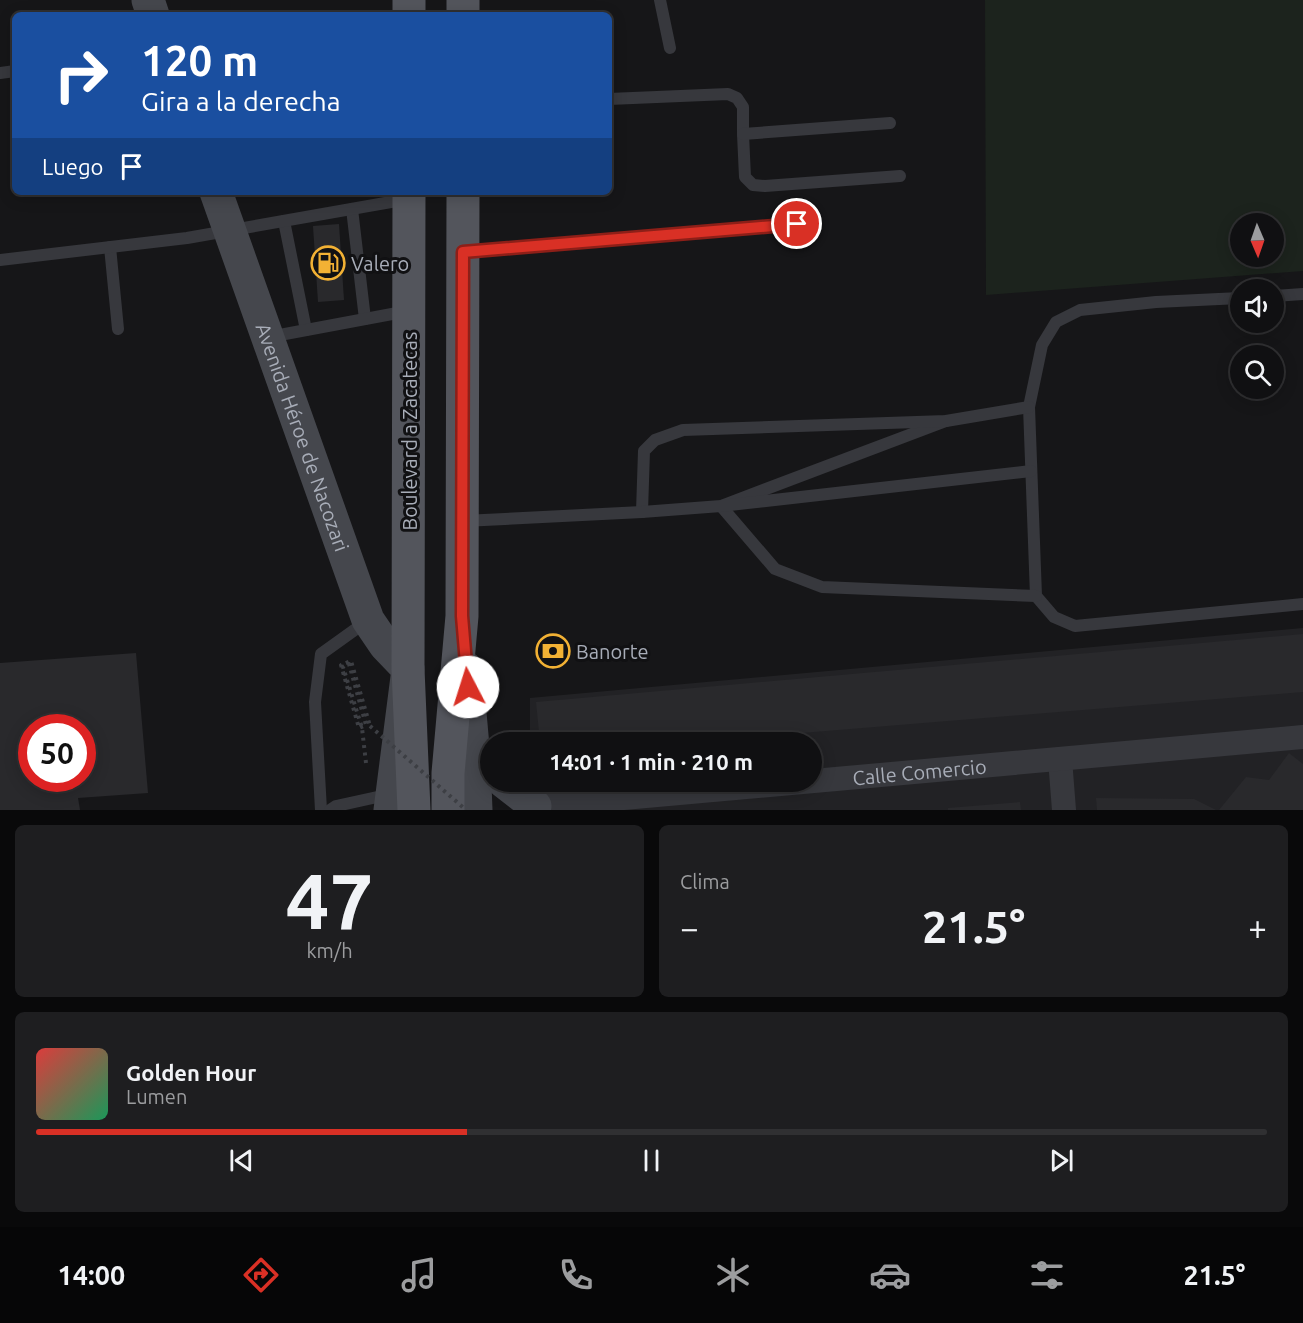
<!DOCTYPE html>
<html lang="es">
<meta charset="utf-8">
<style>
body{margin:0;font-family:Ubuntu,sans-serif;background:#1e1e20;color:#f1f3f6;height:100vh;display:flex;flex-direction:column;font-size:22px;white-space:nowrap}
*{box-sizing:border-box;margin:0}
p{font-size:20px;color:#9c9d9f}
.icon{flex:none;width:33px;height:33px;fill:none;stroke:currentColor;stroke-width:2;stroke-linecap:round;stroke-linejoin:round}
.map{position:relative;height:810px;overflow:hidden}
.details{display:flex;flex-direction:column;gap:15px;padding:15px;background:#09090a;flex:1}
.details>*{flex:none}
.banner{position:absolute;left:12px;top:12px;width:600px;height:183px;border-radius:9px;box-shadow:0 3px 15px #0003,0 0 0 2px #303032;background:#1a4fa0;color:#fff;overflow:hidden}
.needle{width:39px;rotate:178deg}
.buttons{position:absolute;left:1230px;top:213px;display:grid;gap:12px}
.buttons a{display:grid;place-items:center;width:54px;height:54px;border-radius:50%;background:#101012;box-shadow:0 3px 15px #0003,0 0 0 2px #303032;font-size:30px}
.speed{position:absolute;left:18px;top:714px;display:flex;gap:12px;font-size:30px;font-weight:700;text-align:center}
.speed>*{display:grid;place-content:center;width:78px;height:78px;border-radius:50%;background:#101012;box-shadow:0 3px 15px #0003,0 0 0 2px #303032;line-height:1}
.speed .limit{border:9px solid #d22;background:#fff;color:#111}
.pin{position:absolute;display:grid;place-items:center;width:51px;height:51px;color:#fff;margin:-26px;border:3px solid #fff;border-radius:50%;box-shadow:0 2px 6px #0007}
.me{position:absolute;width:66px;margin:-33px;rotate:355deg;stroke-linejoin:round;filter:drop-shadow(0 0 4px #0008)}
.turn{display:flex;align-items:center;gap:21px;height:126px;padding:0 30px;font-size:27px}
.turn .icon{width:78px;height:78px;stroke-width:2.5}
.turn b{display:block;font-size:42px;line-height:51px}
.then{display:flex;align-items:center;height:57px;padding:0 30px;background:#0003;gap:12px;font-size:22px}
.big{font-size:45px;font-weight:600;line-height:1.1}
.details .widget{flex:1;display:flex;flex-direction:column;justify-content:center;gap:9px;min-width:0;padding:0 21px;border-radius:9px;background:#1e1e20}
.details .dial{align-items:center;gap:0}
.dial b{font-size:78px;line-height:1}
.song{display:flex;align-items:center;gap:18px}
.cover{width:72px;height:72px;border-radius:9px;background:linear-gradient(135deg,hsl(0 70% 55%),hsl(150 70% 35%))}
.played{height:6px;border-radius:3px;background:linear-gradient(90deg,#d93025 35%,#303032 35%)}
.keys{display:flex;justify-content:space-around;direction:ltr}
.heat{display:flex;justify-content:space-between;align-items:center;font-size:33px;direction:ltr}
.details .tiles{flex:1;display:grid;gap:15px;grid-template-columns:1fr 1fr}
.widget:last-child{grid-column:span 2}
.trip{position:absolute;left:480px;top:732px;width:342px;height:60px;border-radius:30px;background:#101012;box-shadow:0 3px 15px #0003,0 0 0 2px #303032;font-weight:600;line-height:60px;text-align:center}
.tabs{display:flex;height:96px;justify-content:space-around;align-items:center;background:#060607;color:#9c9d9f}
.tabs .icon{width:42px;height:42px}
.tabs .selected{color:#d93025}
.tabs b{font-size:27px;color:#f1f3f6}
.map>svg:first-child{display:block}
</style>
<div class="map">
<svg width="1303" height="810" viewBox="0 0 1303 810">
<rect width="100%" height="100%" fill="#161618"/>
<polygon fill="#222225" points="1303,628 1303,810 530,810 530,782 812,782 812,742 530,742 530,698"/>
<path fill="#1c231d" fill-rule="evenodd" d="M985 0H1303V271L986 295ZM1240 224H1274V256H1240Z"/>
<g fill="#29292c" fill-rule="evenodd">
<polygon points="339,224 344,300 318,302 313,226"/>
<polygon points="1303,634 1303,692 691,742 540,742 536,702"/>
<path d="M136 653 148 793 78 798 80 810H0V663ZM32 728H82V778H32Z"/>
<polygon points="1289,753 1303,764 1303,810 1219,810 1246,777 1269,780"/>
<polygon points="1096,798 1194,799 1216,810 1097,810"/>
<polygon points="1020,802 1021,810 948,810 948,808"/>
</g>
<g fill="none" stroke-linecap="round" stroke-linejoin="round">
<polyline stroke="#3d3f44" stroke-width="4" stroke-dasharray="3 4.5" stroke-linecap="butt" points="366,763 362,728 343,667 349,664 366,725 359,728 341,665 351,661 370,726"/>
<g stroke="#37383d" stroke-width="12">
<polyline points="660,0 670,48"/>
<polyline points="0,73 15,71"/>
<polyline points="609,99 728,94 737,98 743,107 743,134 745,177 753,185 765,186 900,176"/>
<polyline points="743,134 890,123"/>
<polyline points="352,209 365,319"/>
<polyline points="284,221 306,330"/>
<polyline points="110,247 118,329"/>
<polyline points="464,251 797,224"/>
<polyline points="0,260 187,238 408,199"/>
<polyline points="1274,296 1303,294"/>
<polyline points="1240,298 1156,302 1080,310 1056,322 1042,345 1029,407 1036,596 1054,617 1075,626 1303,604"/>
<polyline points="269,337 408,311"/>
<polyline points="946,421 721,506 775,569 822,587 1036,596"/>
<polyline points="642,512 644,451 655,440 683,430 946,421 1029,407"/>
<polyline points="463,521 642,512 721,506 1031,471"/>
<polyline points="321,810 315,702 321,654 367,621"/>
<polyline points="330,810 336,806 391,794"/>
</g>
<g stroke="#37383d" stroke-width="24">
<polyline points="1060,759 1064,810"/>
<path id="s1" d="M535 810V806L1303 737"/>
</g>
<g stroke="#45474d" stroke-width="33">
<polyline points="148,0 153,15"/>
<path id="s2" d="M216 192 368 620 385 645 408 669 390 810"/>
<polyline points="466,668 474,758 476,810"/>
<polyline points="504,782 535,806"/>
</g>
<g stroke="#53555c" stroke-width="33">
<polyline points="409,15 409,0"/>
<polyline points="463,15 463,0"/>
<polyline points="409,192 408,669 414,810"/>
<polyline points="448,810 448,773 462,616 463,192"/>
</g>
<polyline stroke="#3d3f44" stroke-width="4" stroke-dasharray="3 4.5" stroke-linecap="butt" points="370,726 466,810"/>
</g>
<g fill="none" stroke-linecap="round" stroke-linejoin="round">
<defs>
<polyline id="route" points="468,687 462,616 463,252 797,224"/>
</defs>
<use href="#route" stroke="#8d1f18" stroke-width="15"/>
<use href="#route" stroke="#d93025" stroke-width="10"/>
</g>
<defs>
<symbol id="fuel-ring" viewBox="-11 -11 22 22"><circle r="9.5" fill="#111113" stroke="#f2b134" stroke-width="1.5"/><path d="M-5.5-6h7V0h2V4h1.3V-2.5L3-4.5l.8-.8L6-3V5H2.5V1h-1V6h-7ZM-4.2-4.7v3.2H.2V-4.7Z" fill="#f2b134"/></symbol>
<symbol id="bank-ring" viewBox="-11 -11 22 22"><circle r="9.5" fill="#111113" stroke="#f2b134" stroke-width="1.5"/><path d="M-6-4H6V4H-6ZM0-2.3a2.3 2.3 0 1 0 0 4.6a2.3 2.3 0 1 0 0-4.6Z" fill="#f2b134"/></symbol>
</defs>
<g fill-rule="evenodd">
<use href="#fuel-ring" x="309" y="244" width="38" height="38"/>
<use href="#bank-ring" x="534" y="632" width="38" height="38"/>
</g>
<g text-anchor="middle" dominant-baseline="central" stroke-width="6" stroke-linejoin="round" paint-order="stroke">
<g font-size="20" fill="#a8adb8" stroke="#111113" text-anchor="start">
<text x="351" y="263">Valero</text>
<text x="576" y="651">Banorte</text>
</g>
<g font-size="20" fill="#a8adb8" stroke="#111113">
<text transform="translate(409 431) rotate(-90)">Boulevard a Zacatecas</text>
<text stroke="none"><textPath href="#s2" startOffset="260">Avenida Héroe de Nacozari</textPath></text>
<text stroke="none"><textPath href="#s1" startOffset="390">Calle Comercio</textPath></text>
</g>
</g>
</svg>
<div class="buttons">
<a><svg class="needle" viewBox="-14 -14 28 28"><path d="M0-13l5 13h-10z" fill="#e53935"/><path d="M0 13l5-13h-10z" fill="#9c9d9f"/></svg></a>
<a><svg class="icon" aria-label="sound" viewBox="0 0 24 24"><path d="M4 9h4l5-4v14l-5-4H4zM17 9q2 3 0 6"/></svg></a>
<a><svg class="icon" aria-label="search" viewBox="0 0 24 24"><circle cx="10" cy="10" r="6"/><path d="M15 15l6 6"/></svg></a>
</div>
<div class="speed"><div class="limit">50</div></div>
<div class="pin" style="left:797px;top:224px;background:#d93025"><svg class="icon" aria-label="arrive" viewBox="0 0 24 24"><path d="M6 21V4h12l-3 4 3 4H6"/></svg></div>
<svg class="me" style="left:468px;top:687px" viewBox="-20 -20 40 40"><circle r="19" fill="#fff"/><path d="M0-13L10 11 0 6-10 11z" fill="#d93025"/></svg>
<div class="trip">14:01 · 1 min · 210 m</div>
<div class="banner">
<div class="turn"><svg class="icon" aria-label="right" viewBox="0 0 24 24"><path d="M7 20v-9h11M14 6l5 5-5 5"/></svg><div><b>120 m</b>Gira a la derecha</div></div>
<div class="then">Luego<svg class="icon" aria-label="arrive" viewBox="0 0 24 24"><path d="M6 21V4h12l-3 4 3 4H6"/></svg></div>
</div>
</div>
<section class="details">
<div class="tiles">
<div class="widget dial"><b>47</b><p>km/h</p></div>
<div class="widget"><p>Clima</p>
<div class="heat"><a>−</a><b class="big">21.5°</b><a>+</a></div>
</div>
<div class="widget">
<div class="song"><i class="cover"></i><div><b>Golden Hour</b><p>Lumen</p></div></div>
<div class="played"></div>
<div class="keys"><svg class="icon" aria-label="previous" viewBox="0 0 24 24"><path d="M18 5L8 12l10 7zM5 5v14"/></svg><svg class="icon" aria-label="pause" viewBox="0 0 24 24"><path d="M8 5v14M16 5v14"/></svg><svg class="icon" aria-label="next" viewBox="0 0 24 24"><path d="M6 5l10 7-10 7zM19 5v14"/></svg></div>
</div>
</div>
</section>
<nav class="tabs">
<b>14:00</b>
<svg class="icon selected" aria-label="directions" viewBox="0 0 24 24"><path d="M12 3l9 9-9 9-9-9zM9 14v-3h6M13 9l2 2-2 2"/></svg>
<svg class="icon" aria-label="music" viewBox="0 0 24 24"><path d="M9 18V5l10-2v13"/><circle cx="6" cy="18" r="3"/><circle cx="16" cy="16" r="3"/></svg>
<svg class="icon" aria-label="phone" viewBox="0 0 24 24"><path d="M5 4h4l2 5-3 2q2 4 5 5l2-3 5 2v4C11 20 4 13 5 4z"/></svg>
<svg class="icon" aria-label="climate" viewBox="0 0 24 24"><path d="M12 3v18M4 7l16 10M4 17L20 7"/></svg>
<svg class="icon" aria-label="car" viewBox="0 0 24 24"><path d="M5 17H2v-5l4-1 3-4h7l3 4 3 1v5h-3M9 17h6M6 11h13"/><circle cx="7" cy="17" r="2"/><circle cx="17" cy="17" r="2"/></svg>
<svg class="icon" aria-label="filters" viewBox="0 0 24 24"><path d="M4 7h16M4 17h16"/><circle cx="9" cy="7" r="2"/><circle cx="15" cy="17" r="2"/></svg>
<b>21.5°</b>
</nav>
